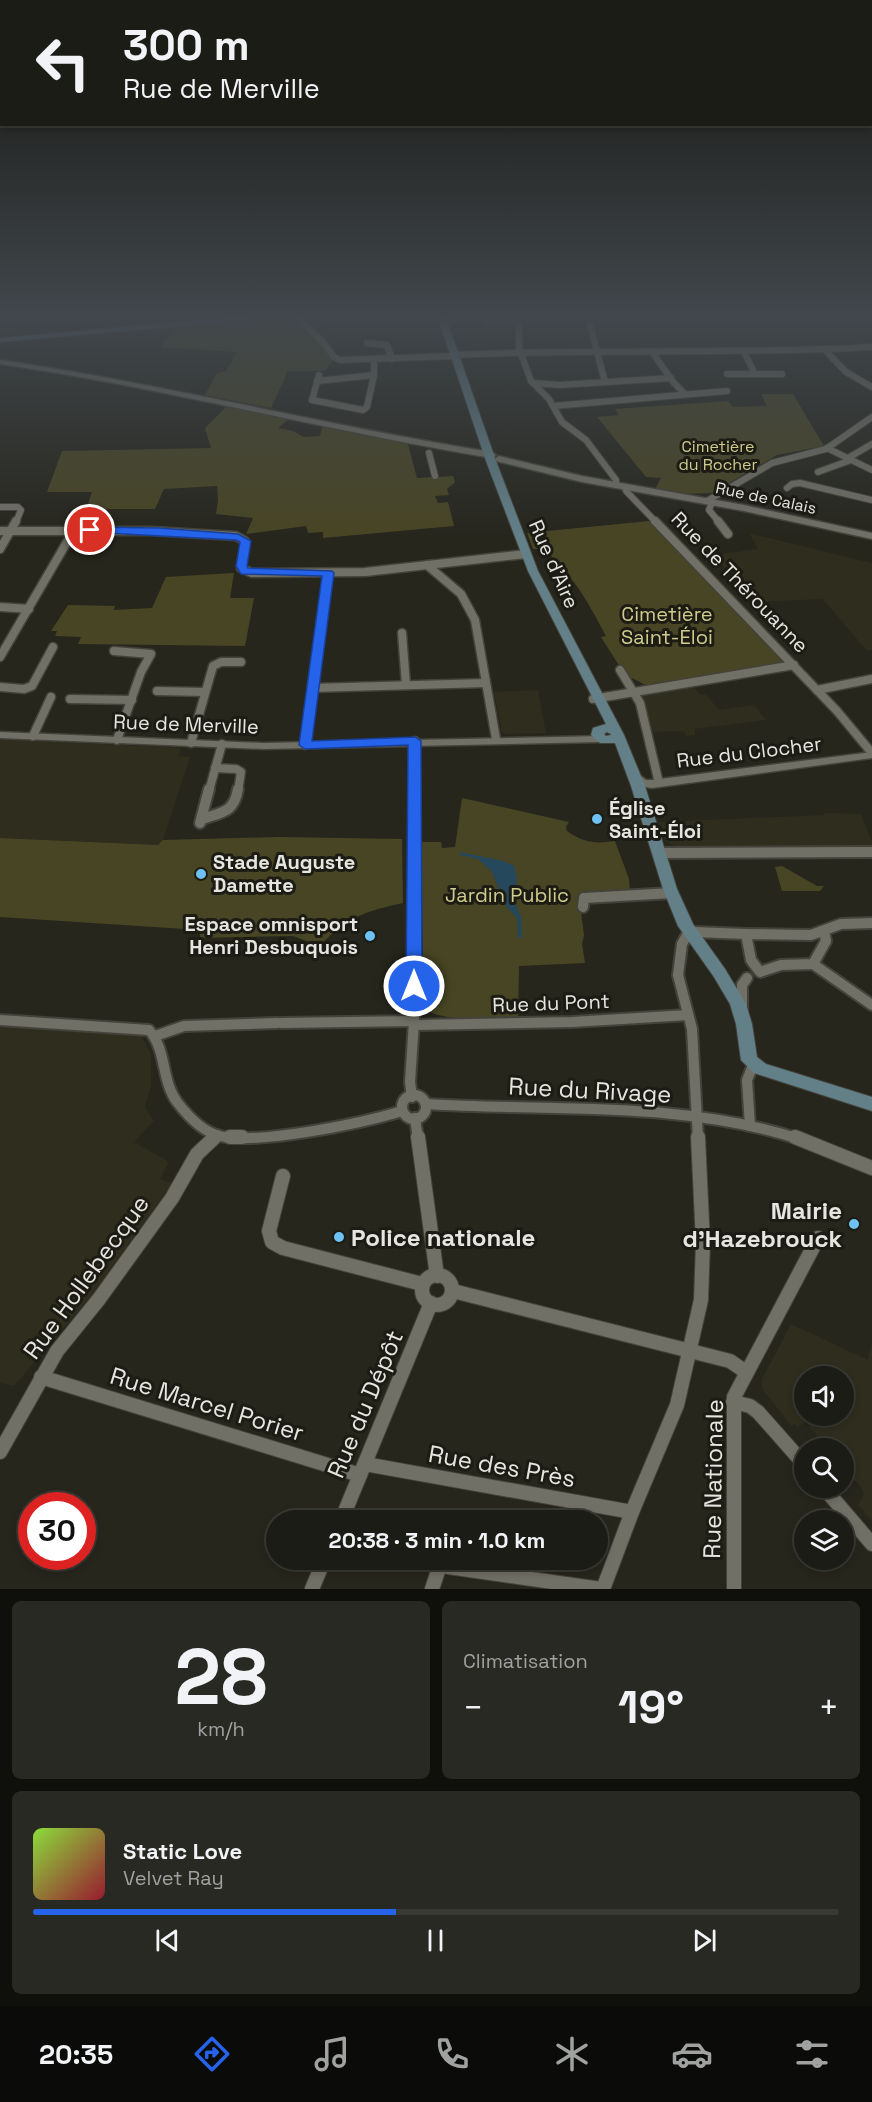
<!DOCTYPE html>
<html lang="fr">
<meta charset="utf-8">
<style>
body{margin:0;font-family:"Space Grotesk",sans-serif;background:#292923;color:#f1f3f6;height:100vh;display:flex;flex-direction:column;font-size:22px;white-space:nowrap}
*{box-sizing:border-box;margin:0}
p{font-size:20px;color:#a0a1a1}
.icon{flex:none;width:33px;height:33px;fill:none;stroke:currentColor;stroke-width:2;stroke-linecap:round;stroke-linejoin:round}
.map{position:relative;height:1589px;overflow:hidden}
.sheet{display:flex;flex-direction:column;gap:12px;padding:12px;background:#0f0f0c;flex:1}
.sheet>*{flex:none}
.guide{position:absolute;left:0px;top:0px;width:873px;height:126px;box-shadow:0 3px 9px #0003,0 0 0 2px #3a3a35;background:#1c1c16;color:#f1f3f6;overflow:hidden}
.controls{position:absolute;left:794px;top:1366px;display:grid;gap:12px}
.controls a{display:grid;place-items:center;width:60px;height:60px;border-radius:50%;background:#1c1c16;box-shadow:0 3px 9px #0003,0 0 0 2px #3a3a35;font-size:30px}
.speed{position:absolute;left:18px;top:1492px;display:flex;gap:12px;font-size:30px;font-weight:700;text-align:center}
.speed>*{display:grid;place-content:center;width:78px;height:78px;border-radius:50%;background:#1c1c16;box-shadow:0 3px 9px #0003,0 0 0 2px #3a3a35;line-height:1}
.speed .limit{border:9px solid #d22;background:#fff;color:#111}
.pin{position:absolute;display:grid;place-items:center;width:51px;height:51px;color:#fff;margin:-26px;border:3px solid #fff;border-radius:50%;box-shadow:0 2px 6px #0007}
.me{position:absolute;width:66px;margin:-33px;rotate:0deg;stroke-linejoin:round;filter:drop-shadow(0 0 4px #0008)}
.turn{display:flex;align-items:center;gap:21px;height:126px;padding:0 24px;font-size:27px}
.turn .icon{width:78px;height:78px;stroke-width:2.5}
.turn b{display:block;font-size:42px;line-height:51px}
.big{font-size:45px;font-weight:600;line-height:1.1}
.sheet .widget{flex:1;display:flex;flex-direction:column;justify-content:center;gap:9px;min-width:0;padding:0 21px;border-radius:9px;background:#292923}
.sheet .dial{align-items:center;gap:0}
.dial b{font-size:78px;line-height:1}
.song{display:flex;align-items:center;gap:18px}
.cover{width:72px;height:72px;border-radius:9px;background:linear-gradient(135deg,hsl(90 70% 55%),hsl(350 70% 35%))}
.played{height:6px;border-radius:3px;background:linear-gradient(90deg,#2563eb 45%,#3a3a35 45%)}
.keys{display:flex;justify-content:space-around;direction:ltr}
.heat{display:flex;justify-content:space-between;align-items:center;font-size:33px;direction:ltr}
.sheet .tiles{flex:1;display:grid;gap:12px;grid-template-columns:1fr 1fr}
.widget:last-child{grid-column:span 2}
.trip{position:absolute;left:266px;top:1510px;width:342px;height:60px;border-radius:30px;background:#1c1c16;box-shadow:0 3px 9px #0003,0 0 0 2px #3a3a35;font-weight:600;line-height:60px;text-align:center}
.tabs{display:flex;height:96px;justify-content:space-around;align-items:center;background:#0b0b09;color:#a0a1a1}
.tabs .icon{width:42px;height:42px}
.tabs .on{color:#2563eb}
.tabs b{font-size:27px;color:#f1f3f6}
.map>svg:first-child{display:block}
</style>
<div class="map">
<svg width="872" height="1589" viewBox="0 0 872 1589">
<rect width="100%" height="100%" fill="#26261d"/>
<g fill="#2e2d1e" fill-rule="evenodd">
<polygon points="749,533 872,563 872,650 866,650 823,599 757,602 713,555 758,549"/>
<polygon points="693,686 700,695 706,694 719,710 754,705 766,720 695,729 695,735 686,736 683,731 649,732 640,696"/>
<polygon points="538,690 546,733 505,734 502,732 494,692"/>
<polygon points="0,739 181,748 179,756 190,757 163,840 158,845 0,838"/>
<polygon points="824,813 861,814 872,842 872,848 680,849 665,841 659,822 824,815"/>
<polygon points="0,1026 140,1033 151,1054 151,1085 145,1107 154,1121 134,1142 169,1162 160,1179 172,1183 91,1296 14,1386 0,1383"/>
<path d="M791 1324 868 1360 872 1341V1521L858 1505 864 1494 861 1487 843 1467V1449H827L806 1422 798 1427 795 1424 792 1426 762 1389V1379ZM804 1377H843V1416H804Z"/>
</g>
<g fill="#484524">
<polygon points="291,315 315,336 332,358 331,363 325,371 288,371 271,408 205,395 216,374 226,371 237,352 160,347 176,326"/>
<polygon points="447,315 521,315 514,325 484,327 482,322 449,323"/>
<polygon points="761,394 793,394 824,446 777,455 712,493 682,494 655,489 661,478 646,477 597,417 619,415 615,409 728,401 733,407 767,406"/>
<polygon points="229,404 290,418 278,428 293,431 303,437 320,436 322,428 327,424 408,444 417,478 453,476 455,482 447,489 449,495 435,496 438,503 448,502 454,526 323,538 323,532 308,533 306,526 246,534 253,518 216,514 218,501 217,486 164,489 155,509 86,509 92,492 47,492 62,451 211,448 205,428"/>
<path d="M649 521 784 663 649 687 632 678H627L601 637 606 636C587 600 573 575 543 549H533L527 533Z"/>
<polygon points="234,573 230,598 254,598 245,646 78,644 81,637 55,636 57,631 51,631 68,605 115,606 114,610 152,608 166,577"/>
<path d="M462 798 569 822 566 827 567 831C584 843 595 844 615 841L629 879 630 893 579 897 584 935 582 944 585 963 519 966 518 1017C488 1017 450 1024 424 1009L421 842H441L442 848 455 847Z"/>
<path d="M279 837 402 839 403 903C366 911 346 917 320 946L293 936 200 938V930L0 917V838L158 845 163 840Z"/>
<polygon points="782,866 817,886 824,886 820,891 782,891 775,867"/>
</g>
<polygon fill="#26485c" points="460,852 503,861 514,866 517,878 514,901 521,917 522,938 518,938 517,918 506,906 492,872 478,859 460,855"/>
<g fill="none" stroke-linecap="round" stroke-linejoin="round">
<defs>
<g id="minor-far3">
<polyline points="294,315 322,341 334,357 340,360 454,356"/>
<polyline points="519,325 519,348 531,381 549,399 562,422 586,440 616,480 616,485"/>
<polyline points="590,325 605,382"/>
<polyline points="367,343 387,345 392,359"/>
<polyline points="826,351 846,372 872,387"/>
<polyline points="652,352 674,383 685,394"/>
<polyline points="744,352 755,374"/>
<path d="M454 355C593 348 733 355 872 347"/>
<polyline points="727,374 782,374"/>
<polyline points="319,375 312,400 363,410 367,407 374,375 374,360"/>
<polyline points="317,381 374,375"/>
<polyline points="533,383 560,385 671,378"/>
<polyline points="553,406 727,391"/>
<polyline points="827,448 872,470"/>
<polyline points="429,453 435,476"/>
<polyline points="848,458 872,444"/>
<polyline points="818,472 851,460"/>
<polyline points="625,487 626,491 656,522"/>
<polyline points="787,488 792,484 800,483 872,500"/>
<polyline points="707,501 772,463 826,449 872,417"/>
<polyline points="712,502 709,510 719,522"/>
<polyline points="0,507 18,507 21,510 16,522"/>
</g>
<g id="minor-far2">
<polyline points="655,521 837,711 871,752"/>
<polyline points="718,521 728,534"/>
<polyline points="0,531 152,531 236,536 245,541 241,568 252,573 365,572 526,554"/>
<polyline points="0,549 16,521"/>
<polyline points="427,565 461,594 475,620 496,739"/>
<polyline points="0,607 29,609"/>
<polyline points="402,633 406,685"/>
<polyline points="114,651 151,654 141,672 117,740"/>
<polyline points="0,657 74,530"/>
<polyline points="620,670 640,703 659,783"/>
<polyline points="0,687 24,689 32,686 53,647"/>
<polyline points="312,688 486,683"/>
<polyline points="817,690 872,679"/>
<polyline points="157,691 205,692"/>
<polyline points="70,699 132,700"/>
<polyline points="593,699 794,665"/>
<polyline points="33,736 51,697"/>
<polyline points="191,743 213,666 221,662 241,662"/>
<polyline points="305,745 328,573"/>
<polyline points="215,768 236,769 241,772 238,791"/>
<polyline points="209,791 222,744"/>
<polyline points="415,791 415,741"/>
</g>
<g id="minor-far1">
<path d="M202 819C222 812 234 813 238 789"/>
<polyline points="200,823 209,789"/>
<polyline points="659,853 872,852"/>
<polyline points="583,907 584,898 672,893"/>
<polyline points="824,931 826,941 813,964 781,965 760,972 751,960 746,934 811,935 841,924 872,923"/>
<polyline points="813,964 872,1005"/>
<polyline points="742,1009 742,985 747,978"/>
<path d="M0 1020 149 1030C167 1050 161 1080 177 1102 187 1115 203 1132 220 1136 258 1145 363 1123 402 1111"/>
<polyline points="281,1023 414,1021"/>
<polyline points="414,1025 572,1022 688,1015"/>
<polyline points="155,1036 184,1026 277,1023"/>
<circle cx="414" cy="1107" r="12"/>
<polyline points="412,1097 410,1082 414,1021 415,789"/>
<path d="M427 1104C551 1112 680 1100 799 1139"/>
<polyline points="415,1118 418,1139"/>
<polyline points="750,1126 747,1080 753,1065"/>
<polyline points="213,1139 217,1135"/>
<polyline points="698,1139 692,1029 678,975 682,944 687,935 695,932 746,934"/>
</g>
<g id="minor">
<polyline points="230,1137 242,1137"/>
<polyline points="418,1137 437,1276"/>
<polyline points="795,1137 872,1168"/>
<polyline points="283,1176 269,1231 272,1242 283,1248 422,1284"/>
<circle cx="437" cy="1290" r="15"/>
<polyline points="453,1291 730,1361 746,1372"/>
<polyline points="41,1377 360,1475"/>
<polyline points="733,1402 750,1406 758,1412 804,1464"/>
<polyline points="0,1452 57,1351 99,1299 172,1198 197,1154 215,1137"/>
<polyline points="365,1464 632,1512"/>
<polyline points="824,1488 872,1544"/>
<polyline points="341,1521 431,1303"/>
<polyline points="400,1560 601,1589"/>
<polyline points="312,1589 324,1560"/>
<polyline points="432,1589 440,1565"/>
<polyline points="603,1589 632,1512 677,1405 701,1300 703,1243 698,1137"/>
<polyline points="734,1589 734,1397 818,1238"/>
</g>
<g id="tertiary">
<path d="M0 360C165 384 327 426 492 452L496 455 492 458C327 431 165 388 0 364Z"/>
<polygon points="499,456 582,476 744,505 872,533 872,539 744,511 582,482 496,461 495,459"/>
<polygon points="0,732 263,743 601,736 607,739 601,742 263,749 0,738"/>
<polygon points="872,752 872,758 652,788 639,786 628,775 634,771 646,780 652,780"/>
</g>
<g id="secondary">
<polygon points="258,315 285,315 281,317 0,342 0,338"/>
<path d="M437 315H445L496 461 538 571 624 735 645 786 677 889 693 924 725 969 746 1004 752 1024 757 1057 766 1064 872 1097V1111L754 1073 741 1060 736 1024 730 1004 714 977 678 926 663 889 631 786 615 743H600L591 735 593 728 606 724 528 571 486 461ZM607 732 611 734V735L606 736 604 734Z"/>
</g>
</defs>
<use href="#minor-far3" stroke="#43433b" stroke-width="8"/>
<use href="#minor-far2" stroke="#43433b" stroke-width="11"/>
<use href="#minor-far1" stroke="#43433b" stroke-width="14"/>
<use href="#minor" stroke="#43433b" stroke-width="16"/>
<use href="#tertiary" stroke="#43433b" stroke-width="3"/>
<use href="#secondary" stroke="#43433b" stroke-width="2"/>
<use href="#minor-far3" stroke="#717066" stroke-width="6"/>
<use href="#minor-far2" stroke="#717066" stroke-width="8"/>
<use href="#minor-far1" stroke="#717066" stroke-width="10"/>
<use href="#minor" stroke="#717066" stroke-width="14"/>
<use href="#tertiary" fill="#717066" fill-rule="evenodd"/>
<use href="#secondary" fill="#638089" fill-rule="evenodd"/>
</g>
<linearGradient id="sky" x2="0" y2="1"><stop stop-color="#151510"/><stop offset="0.59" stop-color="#41474c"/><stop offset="1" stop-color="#41474c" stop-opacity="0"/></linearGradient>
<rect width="872" height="537" fill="url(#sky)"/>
<polygon fill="#2563eb" stroke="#184099" stroke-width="1.5" points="90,527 159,528 238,534 251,541 247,566 248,568 332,571 334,573 312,741 415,737 421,741 422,986 420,990 409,990 406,986 408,745 305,749 299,745 322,576 241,574 236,566 240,542 236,540 86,532 86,528"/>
<g fill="#6dc2f3" stroke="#1d1c14" stroke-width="2">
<circle cx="597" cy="819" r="6"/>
<circle cx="201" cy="874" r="6"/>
<circle cx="370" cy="936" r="6"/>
<circle cx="854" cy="1224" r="6"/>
<circle cx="339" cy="1237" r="6"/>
</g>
<g text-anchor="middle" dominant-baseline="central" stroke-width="6" stroke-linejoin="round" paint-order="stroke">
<g font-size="16" fill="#cfcb8c" stroke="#1d1c14">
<text x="718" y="446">Cimetière<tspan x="718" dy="18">du Rocher</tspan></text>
</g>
<g font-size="16" fill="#e6e6e0" stroke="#1d1c14">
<text transform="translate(766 498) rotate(12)">Rue de Calais</text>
</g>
<g font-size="20" fill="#e6e6e0" stroke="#1d1c14">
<text transform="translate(554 564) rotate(66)">Rue d'Aire</text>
<text transform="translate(740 582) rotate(46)">Rue de Thérouanne</text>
<text transform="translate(186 724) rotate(2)">Rue de Merville</text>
<text transform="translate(749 752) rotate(-7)">Rue du Clocher</text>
<text transform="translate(551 1003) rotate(-2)">Rue du Pont</text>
</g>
<g font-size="20" fill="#cfcb8c" stroke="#1d1c14">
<text x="667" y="614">Cimetière<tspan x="667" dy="23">Saint-Éloi</tspan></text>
<text x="507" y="895">Jardin Public</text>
</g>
<g font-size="20" font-weight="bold" fill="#e6e6e0" stroke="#1d1c14" text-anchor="start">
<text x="609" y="808">Église<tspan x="609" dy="23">Saint-Éloi</tspan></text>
<text x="213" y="862">Stade Auguste<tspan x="213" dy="23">Damette</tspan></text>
<text x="358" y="924" text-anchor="end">Espace omnisport<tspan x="358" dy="23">Henri Desbuquois</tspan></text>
</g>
<g font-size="24" fill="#e6e6e0" stroke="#1d1c14">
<text transform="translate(590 1090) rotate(3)">Rue du Rivage</text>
<text transform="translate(86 1277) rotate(-54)">Rue Hollebecque</text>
<text transform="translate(207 1404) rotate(17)">Rue Marcel Porier</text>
<text transform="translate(365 1404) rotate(-67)">Rue du Dépôt</text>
<text transform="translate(502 1466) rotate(10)">Rue des Près</text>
<text transform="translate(713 1479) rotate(-89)">Rue Nationale</text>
</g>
<g font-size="24" font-weight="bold" fill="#e6e6e0" stroke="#1d1c14" text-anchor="end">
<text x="842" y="1210">Mairie<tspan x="842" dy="28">d'Hazebrouck</tspan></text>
<text x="351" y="1237" text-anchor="start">Police nationale</text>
</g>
</g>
</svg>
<div class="controls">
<a><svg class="icon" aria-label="sound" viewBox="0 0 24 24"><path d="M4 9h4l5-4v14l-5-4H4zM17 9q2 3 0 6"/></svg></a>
<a><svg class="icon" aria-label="search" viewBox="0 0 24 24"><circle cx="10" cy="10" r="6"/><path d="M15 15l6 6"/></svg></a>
<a><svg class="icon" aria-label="layers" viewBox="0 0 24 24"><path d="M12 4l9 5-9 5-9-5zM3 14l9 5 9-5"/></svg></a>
</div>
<div class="speed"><div class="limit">30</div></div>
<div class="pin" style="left:90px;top:530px;background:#d93025"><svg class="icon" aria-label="arrive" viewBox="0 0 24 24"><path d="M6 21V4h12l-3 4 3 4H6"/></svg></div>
<svg class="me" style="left:414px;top:986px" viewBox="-20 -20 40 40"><circle r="17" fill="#2563eb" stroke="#fff" stroke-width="3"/><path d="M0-11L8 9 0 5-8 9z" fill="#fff"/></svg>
<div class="trip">20:38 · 3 min · 1.0 km</div>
<div class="guide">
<div class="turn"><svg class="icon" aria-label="left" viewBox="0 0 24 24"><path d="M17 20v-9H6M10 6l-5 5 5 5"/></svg><div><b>300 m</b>Rue de Merville</div></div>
</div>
</div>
<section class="sheet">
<div class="tiles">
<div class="widget dial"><b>28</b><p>km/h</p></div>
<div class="widget"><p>Climatisation</p>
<div class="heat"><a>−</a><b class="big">19°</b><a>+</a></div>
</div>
<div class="widget">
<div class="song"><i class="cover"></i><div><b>Static Love</b><p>Velvet Ray</p></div></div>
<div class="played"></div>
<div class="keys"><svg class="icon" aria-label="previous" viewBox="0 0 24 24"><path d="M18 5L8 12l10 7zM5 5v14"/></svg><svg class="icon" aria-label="pause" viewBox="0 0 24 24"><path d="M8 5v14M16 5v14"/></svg><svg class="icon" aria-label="next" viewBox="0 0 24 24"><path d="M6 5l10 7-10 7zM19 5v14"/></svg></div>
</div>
</div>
</section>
<nav class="tabs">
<b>20:35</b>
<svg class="icon on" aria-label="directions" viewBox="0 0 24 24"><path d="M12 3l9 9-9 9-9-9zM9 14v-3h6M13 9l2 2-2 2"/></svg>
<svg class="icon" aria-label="music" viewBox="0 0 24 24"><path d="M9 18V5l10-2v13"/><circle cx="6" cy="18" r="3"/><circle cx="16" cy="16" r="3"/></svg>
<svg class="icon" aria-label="phone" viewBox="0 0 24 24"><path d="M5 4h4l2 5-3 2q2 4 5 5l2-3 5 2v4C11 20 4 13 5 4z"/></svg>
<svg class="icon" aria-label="climate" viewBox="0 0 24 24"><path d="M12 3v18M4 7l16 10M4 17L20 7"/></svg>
<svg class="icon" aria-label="car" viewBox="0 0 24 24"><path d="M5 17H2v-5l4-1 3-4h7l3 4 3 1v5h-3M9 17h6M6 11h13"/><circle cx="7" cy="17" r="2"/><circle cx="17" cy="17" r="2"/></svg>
<svg class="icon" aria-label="filters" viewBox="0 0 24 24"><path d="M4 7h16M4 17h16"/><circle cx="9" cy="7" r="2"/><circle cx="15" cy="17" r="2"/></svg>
</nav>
